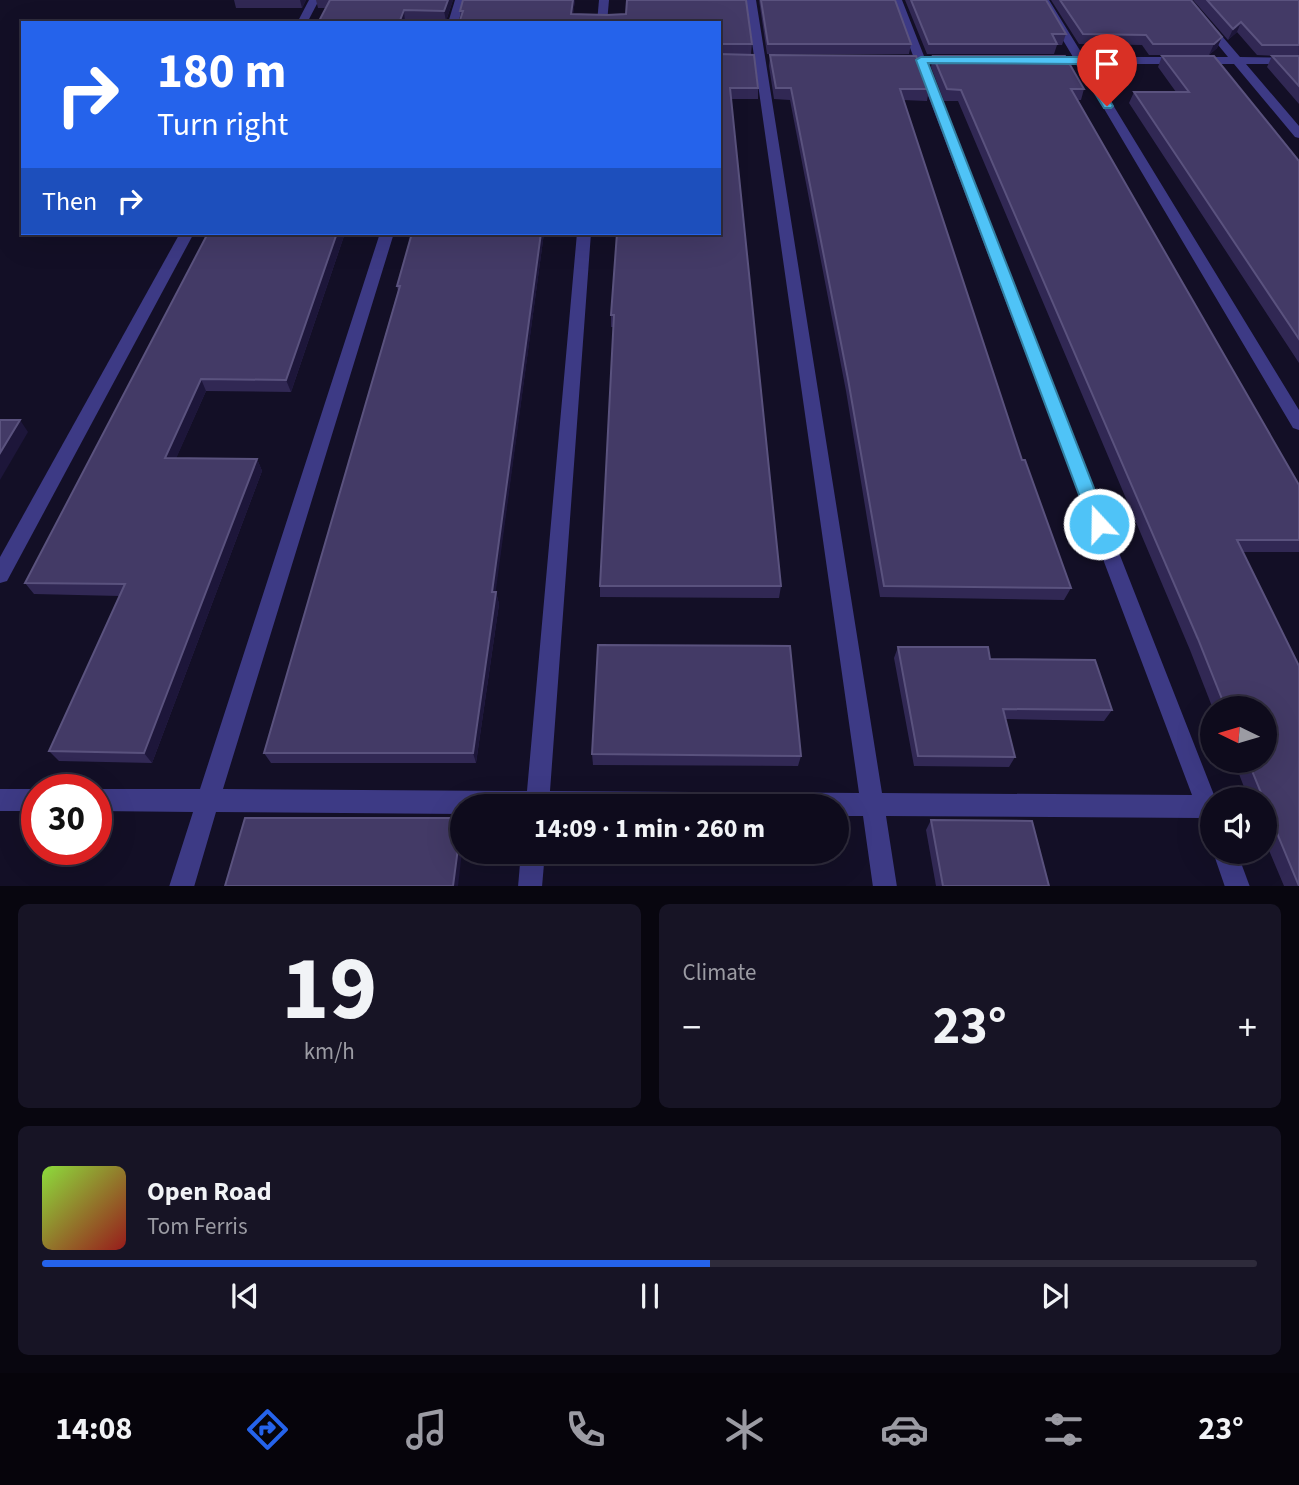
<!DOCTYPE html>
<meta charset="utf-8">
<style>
body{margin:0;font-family:"Source Sans 3",sans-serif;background:#171425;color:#f1f3f6;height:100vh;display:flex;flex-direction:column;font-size:26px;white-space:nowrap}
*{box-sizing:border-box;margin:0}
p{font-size:23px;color:#9b9ba3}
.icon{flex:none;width:38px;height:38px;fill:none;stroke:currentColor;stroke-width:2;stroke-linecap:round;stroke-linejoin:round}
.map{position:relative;height:886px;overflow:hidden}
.panel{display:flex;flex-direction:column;gap:18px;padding:18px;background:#08060f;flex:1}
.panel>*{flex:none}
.top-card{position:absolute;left:21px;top:21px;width:700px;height:214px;border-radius:0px;box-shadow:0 7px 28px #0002,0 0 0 2px #2e2b3b;background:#2563eb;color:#fff;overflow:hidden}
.needle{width:46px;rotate:275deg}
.buttons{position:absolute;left:1200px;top:696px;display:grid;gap:14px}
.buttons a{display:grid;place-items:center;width:77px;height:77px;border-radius:50%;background:#0e0b1c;box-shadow:0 7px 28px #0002,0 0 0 2px #2e2b3b;font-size:35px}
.speed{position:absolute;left:21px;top:774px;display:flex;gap:14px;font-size:35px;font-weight:700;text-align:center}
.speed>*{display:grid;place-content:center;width:91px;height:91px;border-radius:50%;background:#0e0b1c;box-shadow:0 7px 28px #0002,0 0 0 2px #2e2b3b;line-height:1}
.speed .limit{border:10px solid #d22;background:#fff;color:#111}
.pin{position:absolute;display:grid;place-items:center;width:60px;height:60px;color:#fff;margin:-72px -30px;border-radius:50% 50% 50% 0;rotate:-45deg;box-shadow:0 0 7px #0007}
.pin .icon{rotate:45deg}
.me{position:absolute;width:77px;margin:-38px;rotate:339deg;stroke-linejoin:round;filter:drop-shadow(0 0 5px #0008)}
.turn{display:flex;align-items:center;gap:24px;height:147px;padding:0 21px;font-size:32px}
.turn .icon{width:91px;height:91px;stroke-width:2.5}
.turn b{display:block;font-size:49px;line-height:60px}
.then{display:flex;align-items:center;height:66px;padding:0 21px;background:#0003;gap:14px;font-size:26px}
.big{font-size:52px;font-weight:700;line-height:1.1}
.panel .widget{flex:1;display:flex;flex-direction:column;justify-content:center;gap:10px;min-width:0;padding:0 24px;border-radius:10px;background:#171425}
.panel .dial{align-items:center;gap:0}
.dial b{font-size:91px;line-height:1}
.song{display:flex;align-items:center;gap:21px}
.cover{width:84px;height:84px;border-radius:10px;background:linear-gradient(135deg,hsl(90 70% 55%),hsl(0 70% 35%))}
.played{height:7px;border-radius:4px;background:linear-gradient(90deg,#2563eb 55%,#2e2b3b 55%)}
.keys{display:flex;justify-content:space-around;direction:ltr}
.heat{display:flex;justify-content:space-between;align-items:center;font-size:38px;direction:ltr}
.panel .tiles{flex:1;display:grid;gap:18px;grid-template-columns:1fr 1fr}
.widget:last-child{grid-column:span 2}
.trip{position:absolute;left:450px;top:794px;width:399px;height:70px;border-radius:35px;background:#0e0b1c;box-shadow:0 7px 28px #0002,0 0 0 2px #2e2b3b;font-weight:700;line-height:70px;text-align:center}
.menu{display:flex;height:112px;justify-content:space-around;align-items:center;background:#06040b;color:#9b9ba3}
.menu .icon{width:49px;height:49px}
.menu .current{color:#2563eb}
.menu b{font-size:32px;color:#f1f3f6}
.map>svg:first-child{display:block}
</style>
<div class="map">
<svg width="1299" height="887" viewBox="0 0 1299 887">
<rect width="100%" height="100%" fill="#130f26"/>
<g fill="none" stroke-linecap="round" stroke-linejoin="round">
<g fill="#3d3a85" fill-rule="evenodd">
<polygon points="309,0 319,0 307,23 297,23"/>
<polygon points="455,0 465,0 458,23 448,23"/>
<polygon points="599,0 609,0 607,23 597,23"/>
<polygon points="746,0 756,0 882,793 1192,795 892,0 902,0 1216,800 1213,800 1213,833 1205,829 1200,818 886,816 897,887 873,887 863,816 836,816 836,807 462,807 462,814 216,812 194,887 169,887 193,812 96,811 94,789 200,789 380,233 394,233 223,789 527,791 577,233 591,233 550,791 859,793"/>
<polygon points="1039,0 1049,0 1084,57 1228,57 1181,0 1191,0 1240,57 1299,58 1299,64 1246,64 1299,126 1299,138 1295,137 1234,64 1088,64 1299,410 1299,430 1293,428 1077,63 1045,63 1039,60 1045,57 1073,57"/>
<polygon points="180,233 194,233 7,581 0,583 0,557"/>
<polygon points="0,789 39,789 37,811 0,811"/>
<polygon points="521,852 545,852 542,887 518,887"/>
<polygon points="1213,852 1237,852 1250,887 1225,887"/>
</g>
</g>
<g fill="#312854">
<polygon points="234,0 306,0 302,8 236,8"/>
<polygon points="316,0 453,0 446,21 406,21 326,8 318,8"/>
<polygon points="463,0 575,0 573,14 607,15 626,14 627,0 746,0 752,44 751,54 719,54 719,23 459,23 461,18 460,11"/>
<polygon points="759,0 895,0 911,44 909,54 767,54"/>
<polygon points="905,0 1046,0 1066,34 1062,45 1057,45 1054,54 927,54"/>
<polygon points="1051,0 1191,0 1222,37 1217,48 1209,55 1149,55 1142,45 1079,44"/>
<polygon points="1193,0 1299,0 1299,104 1267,67 1272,56 1280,56 1257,55 1237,32 1228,40"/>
<polygon points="719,54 758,88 758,99 731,99 781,586 779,598 600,597 600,586 614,327 611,327 611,315"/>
<polygon points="770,55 929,89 927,101 903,100 1022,460 1071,588 1064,600 880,597 846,391 790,100 774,99 769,66"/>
<polygon points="933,56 1084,89 1081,100 1077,100 1299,485 1299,552 1242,552 1299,886 1284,886 1265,841 1265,800 1249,800 1234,761 1265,761 1265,709 1213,709 1190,650 958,101 944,101 931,67"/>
<polygon points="1162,56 1299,161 1299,363 1129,103 1134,92 1176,92 1158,67"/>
<polygon points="208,233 345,233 291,392 206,391 176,458 257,459 262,471 152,763 59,761 49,751 120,596 34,594 25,583"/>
<polygon points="412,233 544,233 495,592 496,592 499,604 476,763 271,763 264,753 398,291 397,286"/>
<polygon points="898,647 990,659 1112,710 1104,721 1005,719 1015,757 1009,767 914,766 894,658"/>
<polygon points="592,754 801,756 798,766 593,765"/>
<polygon points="931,820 1049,886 936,886 926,830"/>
</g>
<g fill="#1d163a">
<polygon points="300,0 306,0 302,8"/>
<polygon points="448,0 453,0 446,21 444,11"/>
<polygon points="573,0 575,0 572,23 571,14"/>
<polygon points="404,10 405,23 399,23"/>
<polygon points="1241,22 1237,32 1228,40 1233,29"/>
<polygon points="1222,37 1217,48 1209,55 1214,44"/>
<polygon points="337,233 345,233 291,392 286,380"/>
<polygon points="541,233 544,233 494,604 492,592"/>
<polygon points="201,379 206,391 171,470 165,458"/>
<polygon points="20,420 28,432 0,480 0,453"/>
<polygon points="257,459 262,471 152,763 144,753"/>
<polygon points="496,592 499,604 476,763 473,753"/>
<polygon points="462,821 462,852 458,886 453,886"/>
</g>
<g fill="#433a66" stroke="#5a527e" stroke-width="2">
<polygon points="330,0 448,0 444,11 404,10 399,23 318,23"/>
<polygon points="463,0 573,0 571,14 607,15 626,14 627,0 746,0 752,44 720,44 719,45 719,23 459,23 463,11 460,11"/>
<polygon points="761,0 895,0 911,44 768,44"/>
<polygon points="911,0 1046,0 1066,34 1052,34 1057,44 929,44"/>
<polygon points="1060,0 1191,0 1222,37 1214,44 1153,44 1146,35 1083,34"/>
<polygon points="1207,0 1299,0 1299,45 1262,45 1241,22 1233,29"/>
<polygon points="719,54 754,55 758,88 730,88 781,586 600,586 614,315 611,315 617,233 719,233"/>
<polygon points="770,55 916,56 929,89 900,89 1022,460 1025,460 1071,588 884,586 848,379 791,88 776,88"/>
<polygon points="933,56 1065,56 1084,89 1071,89 1299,485 1299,540 1237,540 1299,666 1299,886 1265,804 1265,800 1264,800 1248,761 1265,761 1265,709 1226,709 1198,639 961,90 947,89"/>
<polygon points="1162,56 1214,56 1299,161 1299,339 1134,92 1189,92"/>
<polygon points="1272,56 1299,56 1299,86"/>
<polygon points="208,233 337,233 286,380 201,379 165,458 257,459 144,753 49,751 125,584 25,583"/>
<polygon points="412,233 541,233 492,592 496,592 473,753 264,753 400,286 397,286"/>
<polygon points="0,420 20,420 0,453"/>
<polygon points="598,645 790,646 801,756 592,754"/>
<polygon points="898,647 988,647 990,659 1095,660 1112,710 1003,709 1015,757 918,756"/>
<polygon points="245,818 462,818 453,886 225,886"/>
<polygon points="931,820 1032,821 1049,886 943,886"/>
</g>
<polygon fill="#4fc3f7" stroke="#337fa1" stroke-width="2" points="1080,57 1085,61 1113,106 1111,108 1104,108 1077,64 928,63 1108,524 1105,529 1093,529 1090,524 916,60 921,57"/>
</svg>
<div class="buttons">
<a><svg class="needle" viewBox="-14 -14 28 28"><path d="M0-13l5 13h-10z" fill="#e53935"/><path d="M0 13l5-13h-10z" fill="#9b9ba3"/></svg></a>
<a><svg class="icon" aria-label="sound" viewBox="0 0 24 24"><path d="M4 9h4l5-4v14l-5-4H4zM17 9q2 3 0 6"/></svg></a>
</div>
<div class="speed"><div class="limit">30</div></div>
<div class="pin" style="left:1107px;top:106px;background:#d93025"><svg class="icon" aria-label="arrive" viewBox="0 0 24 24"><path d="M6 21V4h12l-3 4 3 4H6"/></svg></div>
<svg class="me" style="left:1099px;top:524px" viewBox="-20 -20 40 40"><circle r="17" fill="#4fc3f7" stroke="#fff" stroke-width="3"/><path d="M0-11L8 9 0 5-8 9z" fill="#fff"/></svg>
<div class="trip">14:09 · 1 min · 260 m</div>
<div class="top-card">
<div class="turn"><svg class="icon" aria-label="right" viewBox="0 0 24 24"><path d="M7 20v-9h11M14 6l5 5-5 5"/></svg><div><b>180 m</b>Turn right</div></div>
<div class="then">Then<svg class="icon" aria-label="right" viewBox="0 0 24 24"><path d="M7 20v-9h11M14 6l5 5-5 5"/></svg></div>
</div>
</div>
<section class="panel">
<div class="tiles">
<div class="widget dial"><b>19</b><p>km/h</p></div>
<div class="widget"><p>Climate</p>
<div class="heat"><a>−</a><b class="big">23°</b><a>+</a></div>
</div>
<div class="widget">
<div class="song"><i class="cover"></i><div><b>Open Road</b><p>Tom Ferris</p></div></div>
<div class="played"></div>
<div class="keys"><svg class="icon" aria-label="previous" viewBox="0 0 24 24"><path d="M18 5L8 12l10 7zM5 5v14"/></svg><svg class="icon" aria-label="pause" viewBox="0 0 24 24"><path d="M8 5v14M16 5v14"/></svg><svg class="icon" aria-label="next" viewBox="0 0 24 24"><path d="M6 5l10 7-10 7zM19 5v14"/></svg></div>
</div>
</div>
</section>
<nav class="menu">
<b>14:08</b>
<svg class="icon current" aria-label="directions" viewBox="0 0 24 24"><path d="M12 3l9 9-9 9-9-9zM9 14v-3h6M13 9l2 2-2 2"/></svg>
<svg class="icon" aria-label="music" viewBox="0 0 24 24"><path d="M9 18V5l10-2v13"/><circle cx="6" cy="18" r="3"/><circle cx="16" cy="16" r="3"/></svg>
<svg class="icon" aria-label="phone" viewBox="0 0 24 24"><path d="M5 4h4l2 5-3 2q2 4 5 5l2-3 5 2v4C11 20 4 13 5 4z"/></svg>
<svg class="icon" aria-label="climate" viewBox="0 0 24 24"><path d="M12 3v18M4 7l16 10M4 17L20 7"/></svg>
<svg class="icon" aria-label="car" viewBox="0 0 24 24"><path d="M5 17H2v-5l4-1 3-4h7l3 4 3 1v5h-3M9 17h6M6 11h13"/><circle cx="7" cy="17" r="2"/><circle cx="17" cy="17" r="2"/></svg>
<svg class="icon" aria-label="filters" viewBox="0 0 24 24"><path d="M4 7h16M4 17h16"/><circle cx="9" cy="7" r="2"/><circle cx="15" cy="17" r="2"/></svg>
<b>23°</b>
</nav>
